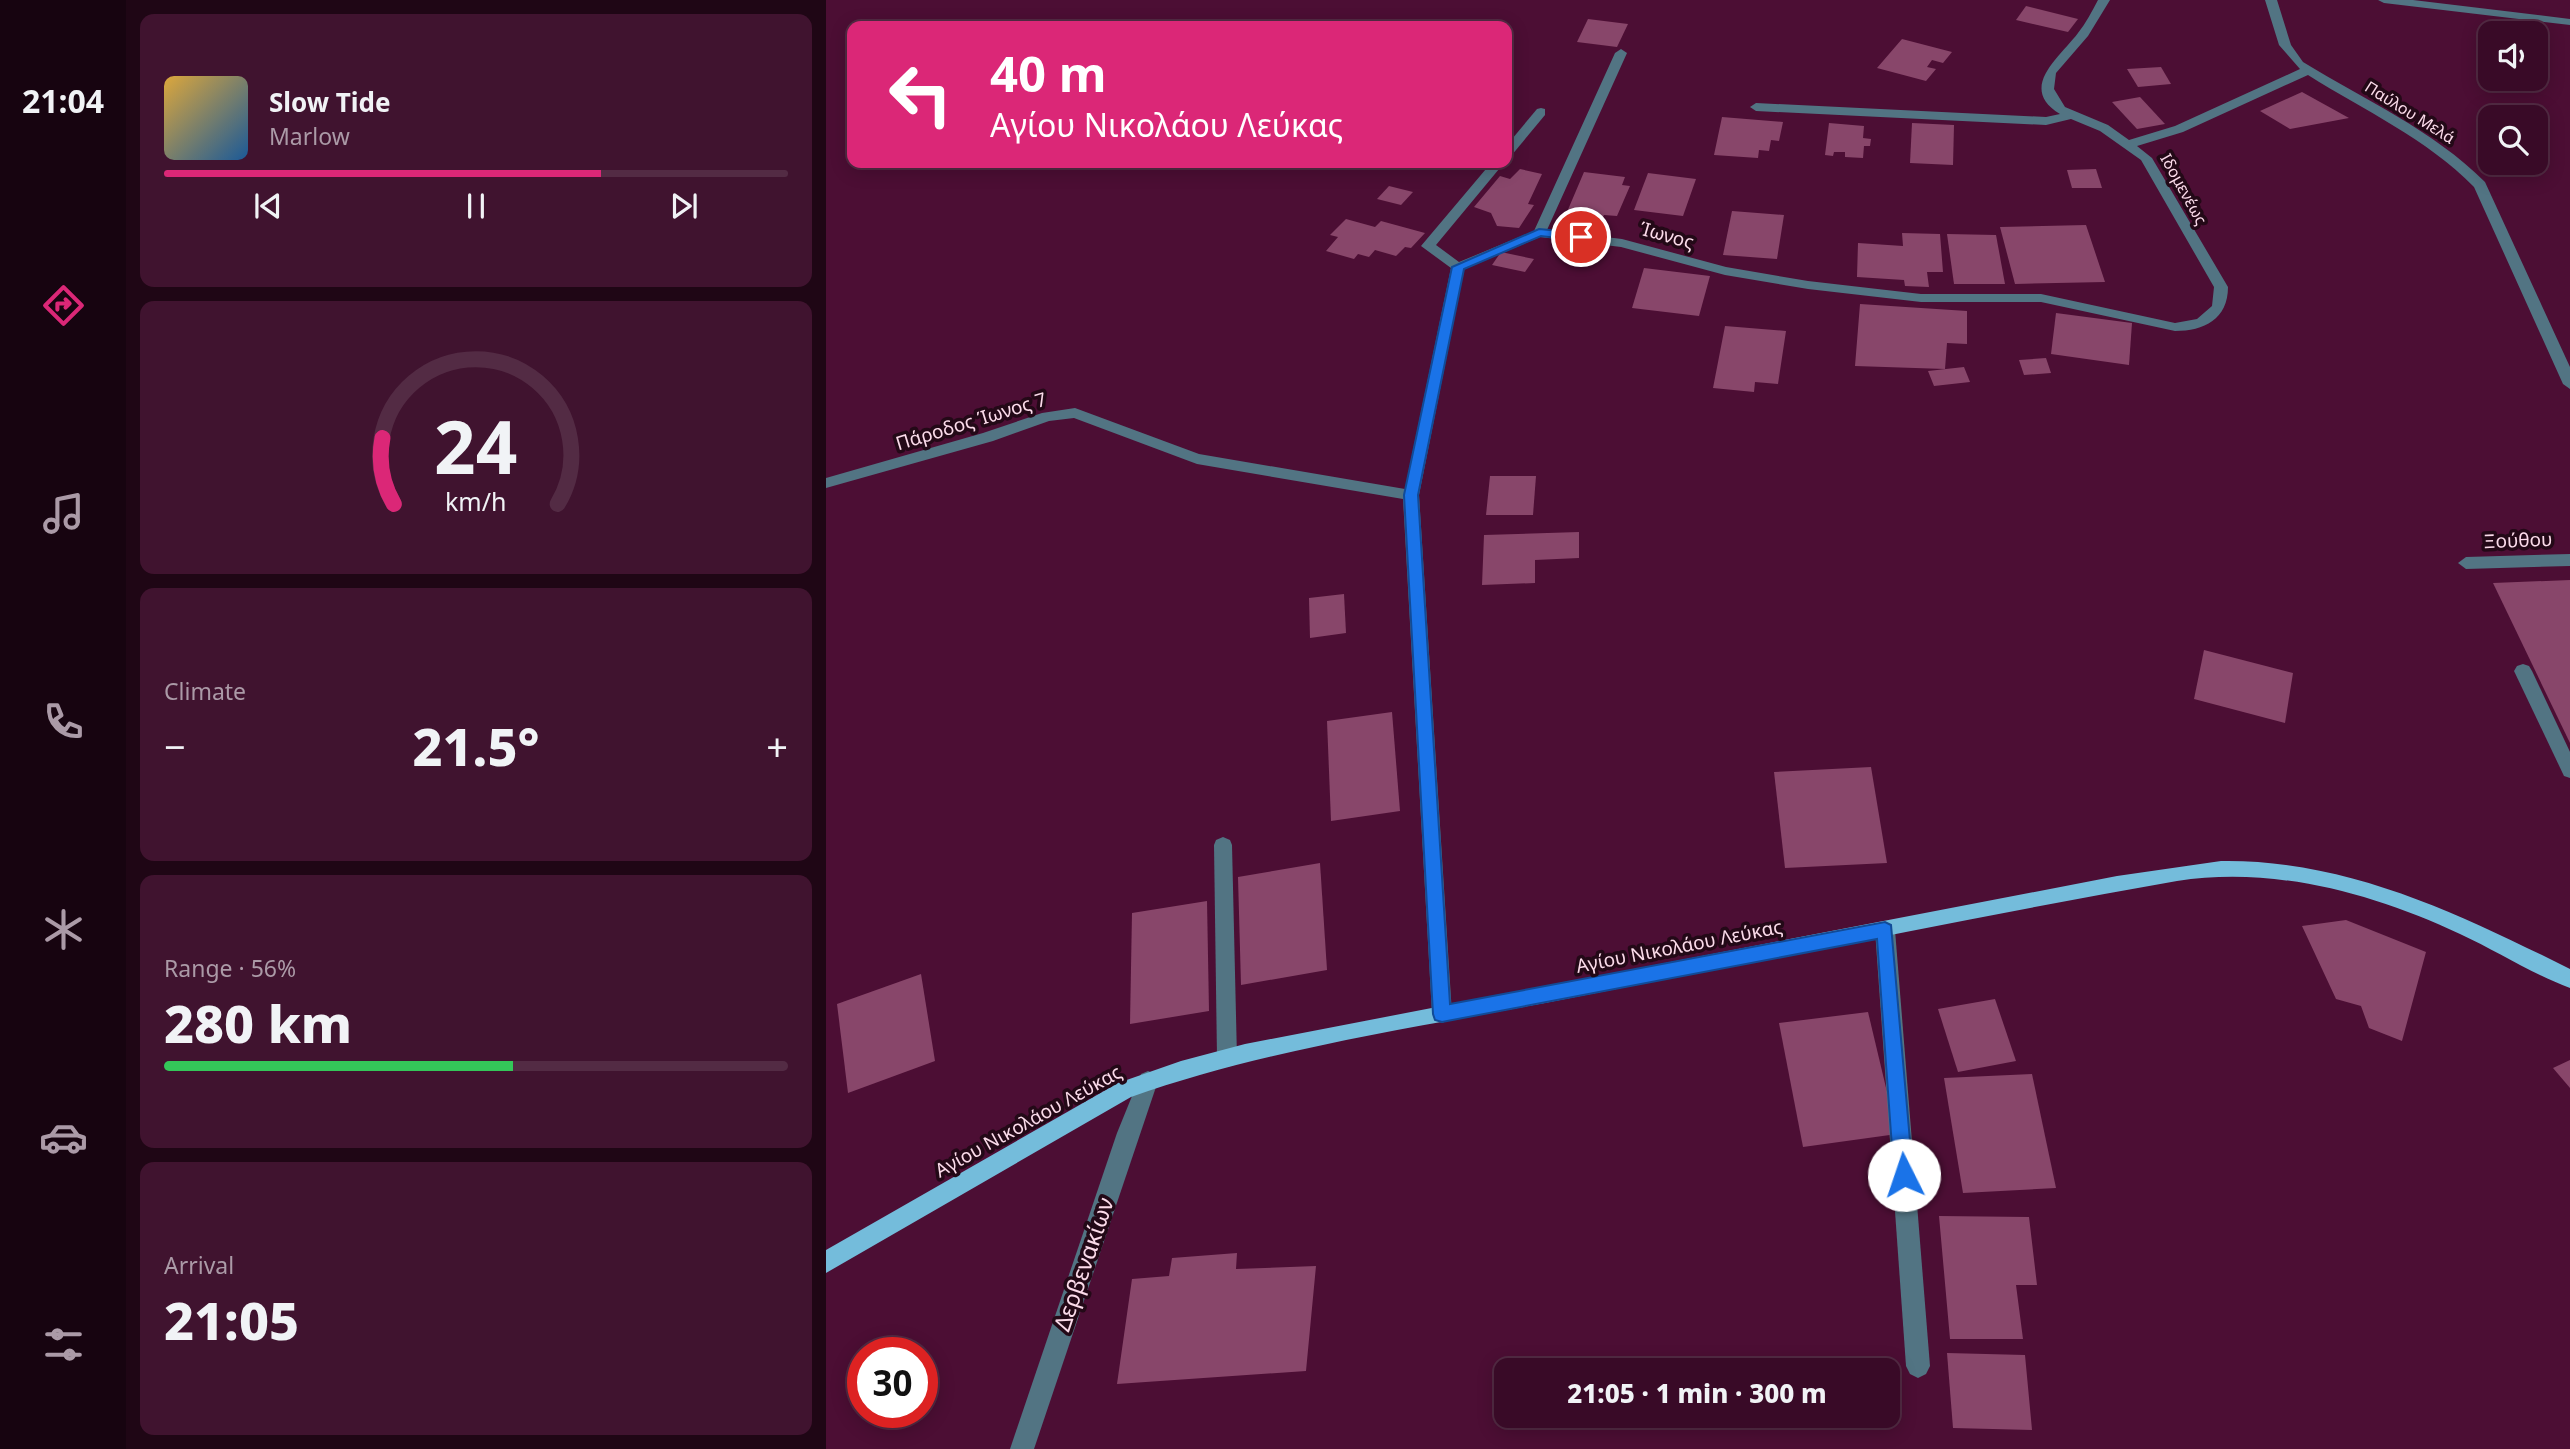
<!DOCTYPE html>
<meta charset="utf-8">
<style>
body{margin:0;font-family:"Noto Sans",sans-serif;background:#40132f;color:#f1f3f6;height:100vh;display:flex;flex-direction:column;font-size:26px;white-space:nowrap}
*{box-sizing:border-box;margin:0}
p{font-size:23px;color:#ab9aa7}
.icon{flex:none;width:38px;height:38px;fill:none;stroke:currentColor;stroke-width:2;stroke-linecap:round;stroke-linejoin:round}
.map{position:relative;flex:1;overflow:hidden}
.sheet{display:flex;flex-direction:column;gap:14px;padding:14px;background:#1f0615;width:700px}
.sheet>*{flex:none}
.banner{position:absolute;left:21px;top:21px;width:665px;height:147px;border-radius:14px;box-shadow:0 4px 18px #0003,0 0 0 2px #532b44;background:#db2777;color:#fff;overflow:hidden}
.tools{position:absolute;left:1652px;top:21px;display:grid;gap:14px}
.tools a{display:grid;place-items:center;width:70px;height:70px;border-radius:14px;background:#390a27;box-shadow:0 4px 18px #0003,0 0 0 2px #532b44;font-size:35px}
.speed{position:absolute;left:21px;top:1337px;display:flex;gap:14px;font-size:35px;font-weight:700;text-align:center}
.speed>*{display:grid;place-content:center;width:91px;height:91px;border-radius:50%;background:#390a27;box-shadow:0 4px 18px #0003,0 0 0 2px #532b44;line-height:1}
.speed .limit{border:10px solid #d22;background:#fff;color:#111}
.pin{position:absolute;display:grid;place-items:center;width:60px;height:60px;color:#fff;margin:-30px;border:4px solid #fff;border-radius:50%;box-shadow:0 2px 7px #0007}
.me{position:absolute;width:77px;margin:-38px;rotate:356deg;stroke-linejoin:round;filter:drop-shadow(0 0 5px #0008)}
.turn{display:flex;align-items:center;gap:24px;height:147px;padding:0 28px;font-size:32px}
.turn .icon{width:91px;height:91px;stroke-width:2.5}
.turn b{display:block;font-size:49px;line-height:60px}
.big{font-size:52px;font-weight:800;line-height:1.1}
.sheet .widget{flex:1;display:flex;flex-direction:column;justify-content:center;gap:10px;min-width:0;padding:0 24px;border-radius:14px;background:#40132f}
.sheet .dial{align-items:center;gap:0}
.dial svg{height:182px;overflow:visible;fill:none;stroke:#532b44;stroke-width:7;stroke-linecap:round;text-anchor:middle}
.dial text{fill:#f1f3f6;stroke:none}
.song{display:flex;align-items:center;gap:21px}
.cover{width:84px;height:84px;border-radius:10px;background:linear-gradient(135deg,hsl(40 70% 55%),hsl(210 70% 35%))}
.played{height:7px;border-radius:4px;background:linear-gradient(90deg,#db2777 70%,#532b44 70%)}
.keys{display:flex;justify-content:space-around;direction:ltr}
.heat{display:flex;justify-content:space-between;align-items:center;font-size:38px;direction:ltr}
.charge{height:10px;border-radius:5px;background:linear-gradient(90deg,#34c759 56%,#532b44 0)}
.trip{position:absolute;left:668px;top:1358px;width:406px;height:70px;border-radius:14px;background:#390a27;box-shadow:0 4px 18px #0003,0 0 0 2px #532b44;font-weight:800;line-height:70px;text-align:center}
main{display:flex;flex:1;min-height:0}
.menu{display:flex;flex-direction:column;width:126px;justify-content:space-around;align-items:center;background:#170410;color:#ab9aa7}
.menu .icon{width:49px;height:49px}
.menu .on{color:#db2777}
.menu b{font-size:32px;color:#f1f3f6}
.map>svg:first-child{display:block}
</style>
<main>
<nav class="menu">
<b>21:04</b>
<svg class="icon on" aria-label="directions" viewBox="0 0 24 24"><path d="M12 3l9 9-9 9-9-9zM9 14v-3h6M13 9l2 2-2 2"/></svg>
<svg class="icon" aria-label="music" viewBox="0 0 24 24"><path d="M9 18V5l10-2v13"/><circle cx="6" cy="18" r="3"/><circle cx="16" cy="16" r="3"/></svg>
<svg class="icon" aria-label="phone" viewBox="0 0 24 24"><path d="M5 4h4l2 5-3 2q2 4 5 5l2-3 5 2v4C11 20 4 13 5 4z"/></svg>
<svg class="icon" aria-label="climate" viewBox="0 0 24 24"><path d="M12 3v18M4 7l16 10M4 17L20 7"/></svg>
<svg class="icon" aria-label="car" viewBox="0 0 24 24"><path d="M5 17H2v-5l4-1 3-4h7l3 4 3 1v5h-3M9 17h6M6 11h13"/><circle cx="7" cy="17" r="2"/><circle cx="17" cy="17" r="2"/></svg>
<svg class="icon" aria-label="filters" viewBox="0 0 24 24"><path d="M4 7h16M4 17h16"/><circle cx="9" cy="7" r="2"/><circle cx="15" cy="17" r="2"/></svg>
</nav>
<section class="sheet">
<div class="widget">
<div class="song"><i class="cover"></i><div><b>Slow Tide</b><p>Marlow</p></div></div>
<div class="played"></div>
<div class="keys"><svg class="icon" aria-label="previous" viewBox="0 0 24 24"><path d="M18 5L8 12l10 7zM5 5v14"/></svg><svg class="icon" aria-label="pause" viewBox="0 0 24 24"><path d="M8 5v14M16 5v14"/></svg><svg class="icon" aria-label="next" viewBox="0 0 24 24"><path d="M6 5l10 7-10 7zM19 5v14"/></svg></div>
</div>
<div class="widget dial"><svg viewBox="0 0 100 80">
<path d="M14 69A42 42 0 1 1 86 69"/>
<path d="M14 69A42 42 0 0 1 9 40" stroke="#db2777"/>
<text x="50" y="56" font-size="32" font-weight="700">24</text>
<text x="50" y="72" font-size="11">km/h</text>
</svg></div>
<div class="widget"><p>Climate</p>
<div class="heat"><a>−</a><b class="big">21.5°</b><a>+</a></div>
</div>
<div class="widget"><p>Range · 56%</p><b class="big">280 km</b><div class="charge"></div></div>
<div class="widget"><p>Arrival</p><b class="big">21:05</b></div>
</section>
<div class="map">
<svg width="1744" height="1449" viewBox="0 0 1744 1449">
<rect width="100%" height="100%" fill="#4c0e34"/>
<g fill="#88466a">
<polygon points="1200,6 1252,19 1242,32 1190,20"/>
<polygon points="762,19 802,24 791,47 751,42"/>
<polygon points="1076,39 1126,52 1117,63 1106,60 1101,67 1110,69 1100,81 1051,68"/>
<polygon points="1335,67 1345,84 1312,87 1301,69"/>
<polygon points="1476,92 1523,118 1464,129 1434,111"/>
<polygon points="1314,97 1339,124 1311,129 1286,102"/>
<polygon points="896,117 957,122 953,141 945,140 943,151 933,150 932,158 888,155"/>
<polygon points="1003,123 1038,126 1037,138 1045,139 1044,146 1038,146 1037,158 1019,157 1019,152 1008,152 1007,156 999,155"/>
<polygon points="1086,123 1128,125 1127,165 1084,163"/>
<polygon points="694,169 716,174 702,204 708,205 693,228 671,226 665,213 648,207 674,176 684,179"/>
<polygon points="1270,169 1276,188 1246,188 1241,170"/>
<polygon points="758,172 799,177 796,185 804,186 791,216 778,215 774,224 738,219"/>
<polygon points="822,173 870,179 857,216 808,210"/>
<polygon points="563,186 587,192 575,205 551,199"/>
<polygon points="906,211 958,215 951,259 897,255"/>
<polygon points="520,219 549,227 555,221 599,233 585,248 579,247 570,256 549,250 543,257 532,254 528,259 500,251 512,237 504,235"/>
<polygon points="1260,225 1279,282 1189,284 1174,227"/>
<polygon points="1076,233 1114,234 1117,272 1101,272 1103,287 1079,286 1078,280 1031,277 1032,243 1077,246"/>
<polygon points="1121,234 1170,235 1179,284 1128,284"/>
<polygon points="675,252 708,259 699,272 666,265"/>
<polygon points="818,268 884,276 873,316 806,308"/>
<polygon points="1034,304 1141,311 1141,344 1121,343 1119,369 1029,366"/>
<polygon points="1230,313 1306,323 1303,365 1225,354"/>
<polygon points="899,326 960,331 952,384 929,382 928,392 887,388"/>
<polygon points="1220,358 1225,373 1198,375 1193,360"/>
<polygon points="1138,367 1144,382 1108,386 1102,371"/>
<polygon points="664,476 710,476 707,515 660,515"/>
<polygon points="753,532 753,558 709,560 709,583 656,585 658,535"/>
<polygon points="1744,580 1744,743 1667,583"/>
<polygon points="518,594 520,633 484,638 483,598"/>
<polygon points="1378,650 1467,673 1459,723 1368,699"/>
<polygon points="566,712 574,811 505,821 501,721"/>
<polygon points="1045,767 1061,863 959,868 948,772"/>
<polygon points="494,863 501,970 415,985 412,877"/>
<polygon points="381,901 383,1011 304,1024 306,913"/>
<polygon points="1520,920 1600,952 1576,1041 1543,1028 1535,1006 1510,999 1476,926"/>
<polygon points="95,974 109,1061 22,1093 11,1004"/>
<polygon points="1169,999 1190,1061 1132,1072 1112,1009"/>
<polygon points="1042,1012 1071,1134 977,1147 953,1023"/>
<polygon points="1744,1060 1744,1088 1727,1068"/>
<polygon points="1206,1074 1230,1188 1137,1193 1118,1078"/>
<polygon points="1113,1216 1203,1217 1211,1285 1190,1285 1197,1339 1124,1339"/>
<polygon points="411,1253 410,1269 490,1266 480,1371 291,1384 306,1279 343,1276 346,1258"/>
<polygon points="1121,1353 1199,1355 1206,1430 1127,1428"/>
</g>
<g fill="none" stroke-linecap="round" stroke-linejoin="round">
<g fill="#527483" fill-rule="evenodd">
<path d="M1272 0H1284L1262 36 1230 73 1228 89 1239 107 1282 125 1303 140 1349 126 1474 69 1453 45 1439 0H1451L1465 45 1477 62C1539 100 1607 130 1659 182L1744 367V389L1737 384 1648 187C1600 138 1539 111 1482 75L1357 132 1311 146 1326 158 1402 287C1402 319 1378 331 1349 331L1215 302H1095L982 289 899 275 795 247 714 237 638 269 593 495 626 1014 623 1020 616 1023 609 1020 606 1014 577 499 371 464 248 418 223 421 167 441 0 488V478L157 433 216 413 249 408 373 454 579 489 625 268 595 246 665 163H678L610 245 633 262 708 231 789 53 795 49 801 53 721 230 796 239 900 267 982 281 1095 294H1215L1349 323 1371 319 1386 306 1388 287 1315 160 1274 131 1245 119 1220 125 930 111 924 107 930 103 1220 117 1234 114C1191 88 1234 57 1252 33 1260 23 1266 11 1272 0Z"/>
<polygon points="1552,0 1587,0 1744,19 1744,25 1558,3"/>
<polygon points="715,108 719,109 719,115 685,156 681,157 681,145 711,109"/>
<polygon points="1744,554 1744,566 1640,569 1632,563 1640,557"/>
<polygon points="1697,664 1703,666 1706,671 1744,752 1744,778 1738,776 1688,671 1691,666"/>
<polygon points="397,837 404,840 406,845 411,1058 408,1065 401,1067 394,1065 391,1058 388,845 390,840"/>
<polygon points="1059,922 1066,924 1069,930 1104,1366 1100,1374 1092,1378 1084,1374 1080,1366 1049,930 1052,924"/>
<polygon points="322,1071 329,1074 332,1081 208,1449 184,1449 291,1133 315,1074"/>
</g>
<path fill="#74bcdb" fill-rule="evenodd" d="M1395 861C1521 859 1634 914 1744 969V988C1706 974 1671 951 1634 934 1546 893 1448 866 1351 881 1146 917 943 960 739 999 595 1027 444 1048 305 1097L0 1273V1250L292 1083 355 1061 419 1044 1291 876Z"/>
</g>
<polygon fill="#1a73e8" stroke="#114b97" stroke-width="2" points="713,229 755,233 761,237 755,241 715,236 638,269 592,495 624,1004 1059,922 1065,925 1087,1175 1085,1182 1078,1185 1071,1182 1068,1175 1051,939 616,1022 609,1020 607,1014 578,495 626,267"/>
<g text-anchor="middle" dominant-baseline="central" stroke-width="7" stroke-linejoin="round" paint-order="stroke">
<g font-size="16" fill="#fbdbea" stroke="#230917">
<text transform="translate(1584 112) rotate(32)">Παύλου Μελά</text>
<text transform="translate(1358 189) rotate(61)">Ιδομενέως</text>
</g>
<g font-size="19" fill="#fbdbea" stroke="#230917">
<text transform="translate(841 235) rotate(16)">Ίωνος</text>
<text transform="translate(145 421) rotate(-17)">Πάροδος Ίωνος 7</text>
<text transform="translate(1692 540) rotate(-2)">Ξούθου</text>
<text transform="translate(853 946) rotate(-11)">Αγίου Νικολάου Λεύκας</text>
<text transform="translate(202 1121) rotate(-29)">Αγίου Νικολάου Λεύκας</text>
</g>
<g font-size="23" fill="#fbdbea" stroke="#230917">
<text transform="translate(257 1264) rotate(-71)">Δερβενακίων</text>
</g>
</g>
</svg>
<div class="tools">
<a><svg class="icon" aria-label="sound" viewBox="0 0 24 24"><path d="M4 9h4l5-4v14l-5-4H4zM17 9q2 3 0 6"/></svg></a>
<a><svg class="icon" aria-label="search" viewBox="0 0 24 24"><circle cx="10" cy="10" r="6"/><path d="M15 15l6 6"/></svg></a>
</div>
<div class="speed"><div class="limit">30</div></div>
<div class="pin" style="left:755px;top:237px;background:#d93025"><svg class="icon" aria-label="arrive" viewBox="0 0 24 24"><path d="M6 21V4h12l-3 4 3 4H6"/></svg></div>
<svg class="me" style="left:1078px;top:1175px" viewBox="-20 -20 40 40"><circle r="19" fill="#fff"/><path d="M0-13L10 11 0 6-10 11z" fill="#1a73e8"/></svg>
<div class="trip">21:05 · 1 min · 300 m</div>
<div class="banner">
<div class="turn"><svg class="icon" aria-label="left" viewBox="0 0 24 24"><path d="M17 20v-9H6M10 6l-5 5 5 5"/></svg><div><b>40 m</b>Αγίου Νικολάου Λεύκας</div></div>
</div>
</div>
</main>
